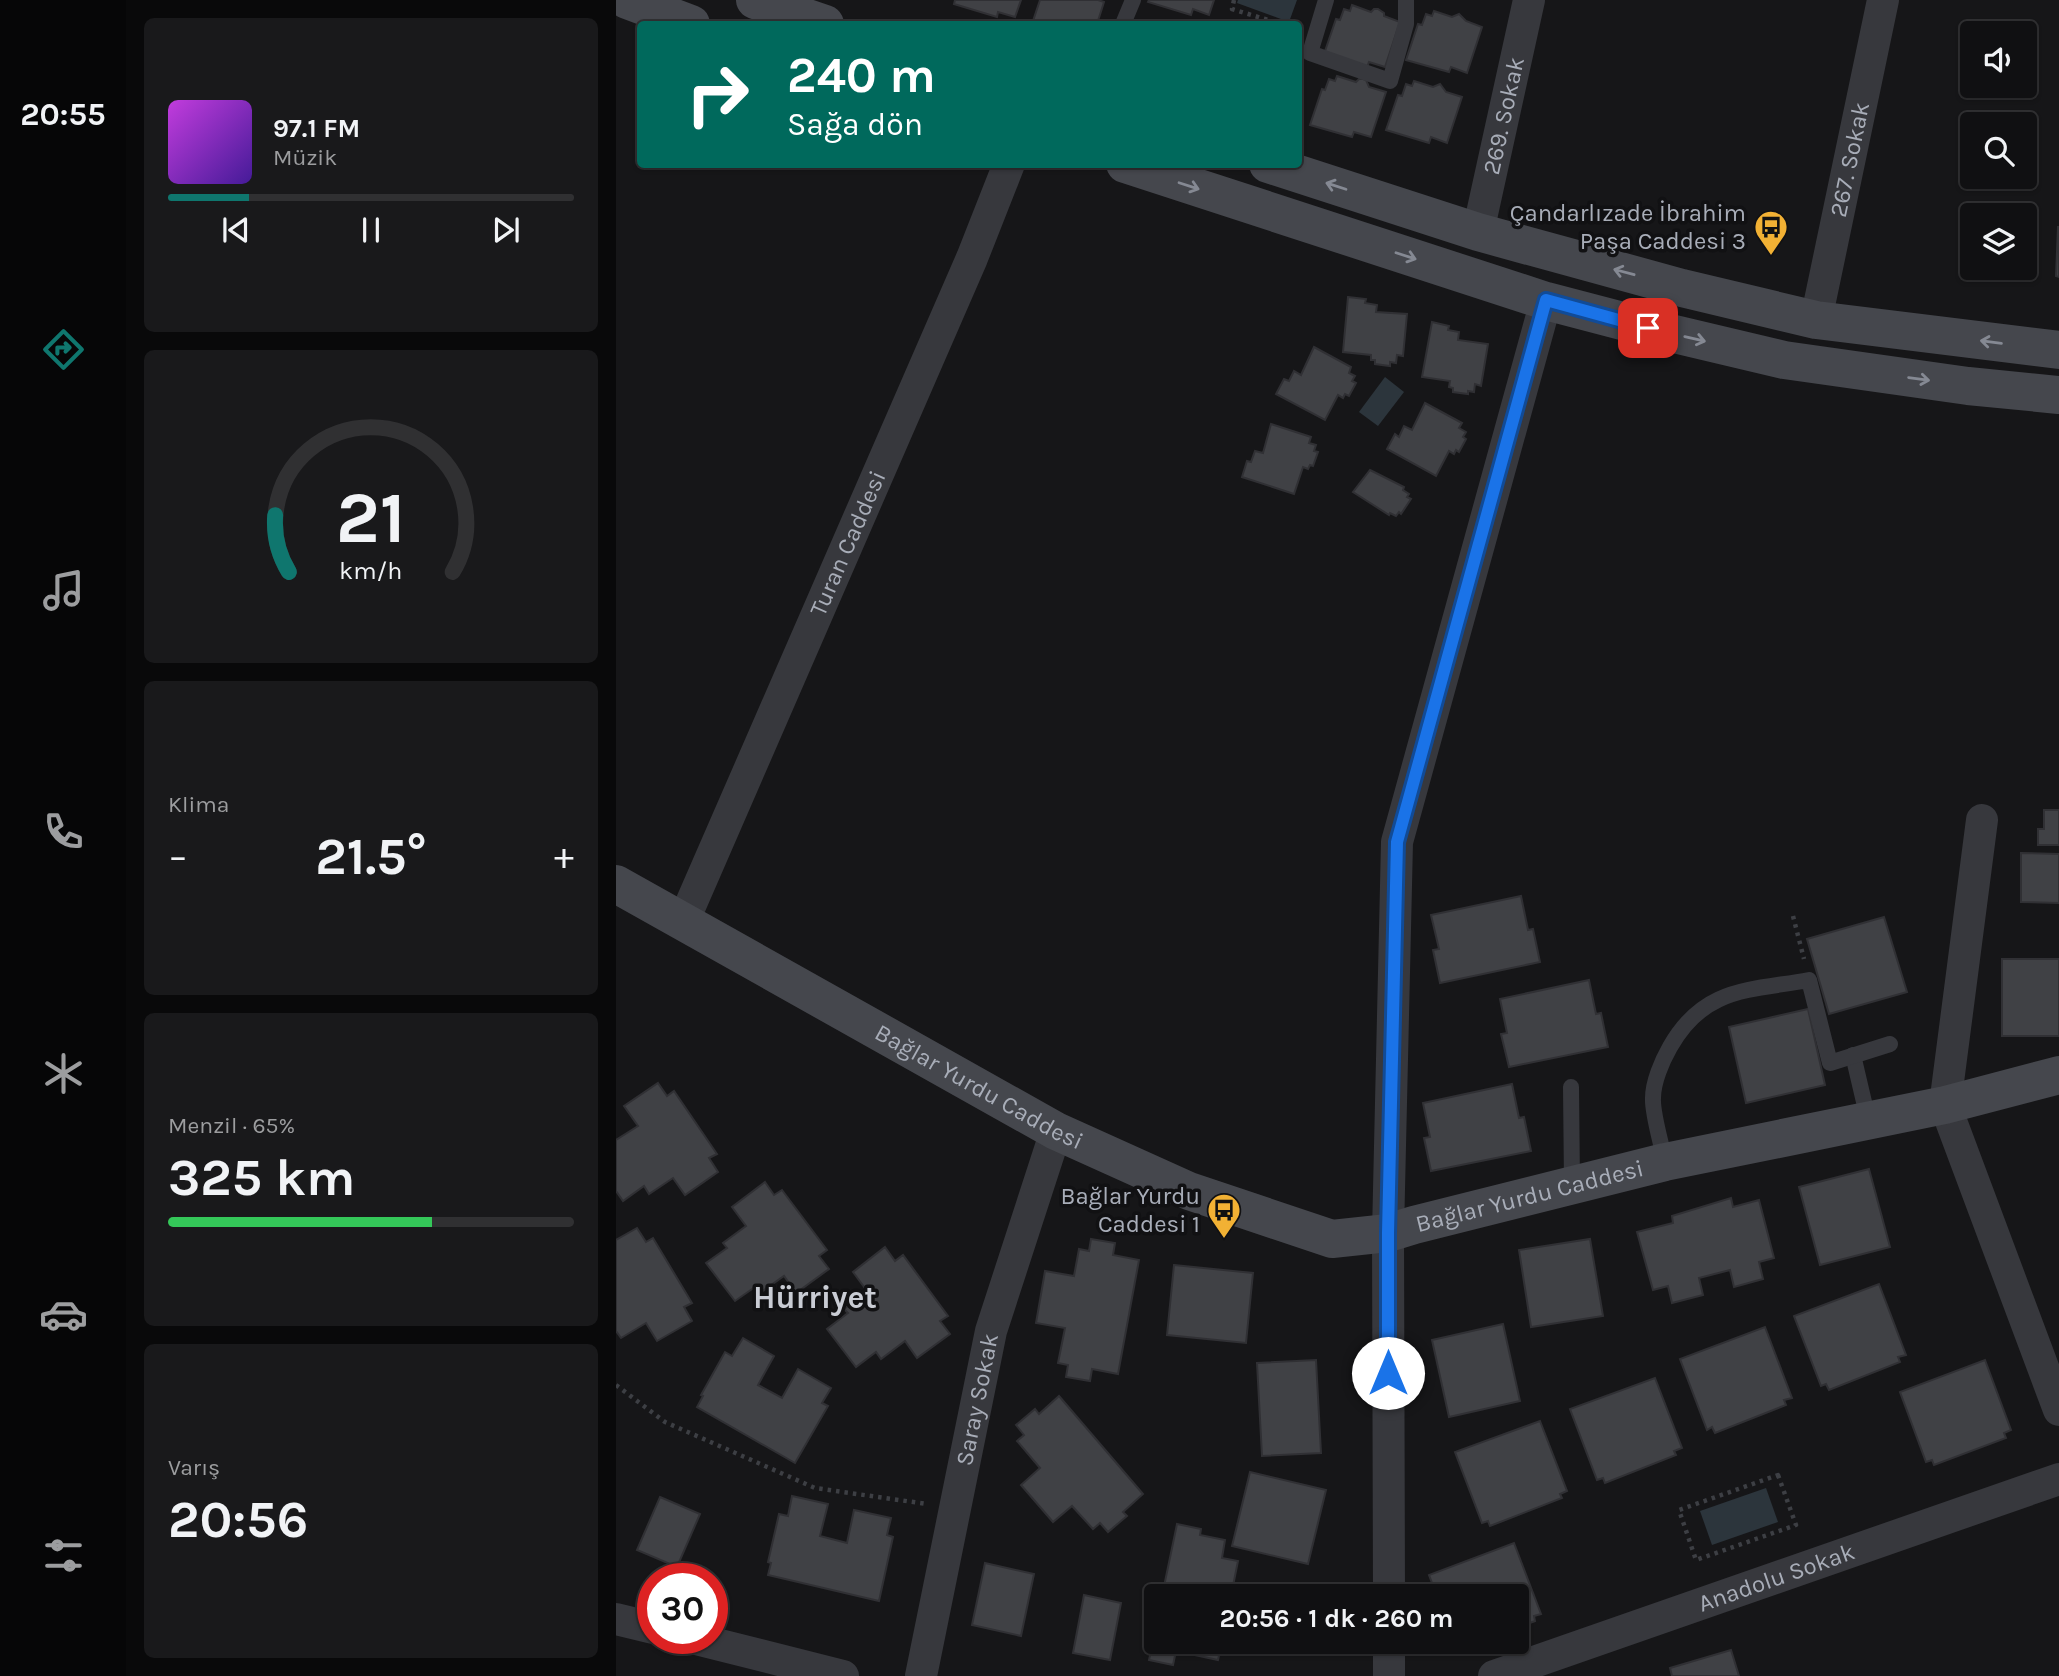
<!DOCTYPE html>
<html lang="tr">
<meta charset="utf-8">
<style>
body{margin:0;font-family:Karla,sans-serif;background:#19191b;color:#f1f3f6;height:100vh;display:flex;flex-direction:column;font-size:26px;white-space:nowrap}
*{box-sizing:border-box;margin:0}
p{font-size:23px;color:#9c9d9f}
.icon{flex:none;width:38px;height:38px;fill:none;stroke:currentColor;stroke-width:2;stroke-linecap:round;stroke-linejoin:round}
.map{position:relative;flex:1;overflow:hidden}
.side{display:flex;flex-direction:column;gap:18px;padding:18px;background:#09090a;width:490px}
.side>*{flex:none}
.hud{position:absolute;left:21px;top:21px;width:665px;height:147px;border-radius:7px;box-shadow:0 2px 5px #0004,0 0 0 2px #303032;background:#00695c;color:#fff;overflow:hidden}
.buttons{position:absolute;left:1344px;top:21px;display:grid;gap:14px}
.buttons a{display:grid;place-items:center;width:77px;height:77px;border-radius:7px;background:#101012;box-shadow:0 2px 5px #0004,0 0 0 2px #303032;font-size:35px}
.speed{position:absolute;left:21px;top:1563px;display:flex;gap:14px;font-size:35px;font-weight:700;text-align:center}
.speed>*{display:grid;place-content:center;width:91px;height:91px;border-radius:50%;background:#101012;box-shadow:0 2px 5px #0004,0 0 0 2px #303032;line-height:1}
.speed .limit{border:10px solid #d22;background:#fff;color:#111}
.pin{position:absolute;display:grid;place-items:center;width:60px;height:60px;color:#fff;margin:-30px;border-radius:14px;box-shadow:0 4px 10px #0006}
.me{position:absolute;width:77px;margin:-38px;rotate:0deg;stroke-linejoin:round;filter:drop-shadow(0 0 5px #0008)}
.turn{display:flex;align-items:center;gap:24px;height:147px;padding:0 35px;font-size:32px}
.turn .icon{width:91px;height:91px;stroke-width:2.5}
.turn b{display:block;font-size:49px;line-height:60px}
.big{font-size:52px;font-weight:700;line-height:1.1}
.side .widget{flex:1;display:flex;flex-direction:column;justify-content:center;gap:10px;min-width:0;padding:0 24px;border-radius:10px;background:#19191b}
.side .dial{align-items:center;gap:0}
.dial svg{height:182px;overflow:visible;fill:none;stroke:#303032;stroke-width:7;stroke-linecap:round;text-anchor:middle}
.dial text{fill:#f1f3f6;stroke:none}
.song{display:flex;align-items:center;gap:21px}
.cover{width:84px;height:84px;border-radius:10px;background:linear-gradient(135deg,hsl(290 70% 55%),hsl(260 70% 35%))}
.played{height:7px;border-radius:4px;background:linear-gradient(90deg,#0f766e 20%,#303032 20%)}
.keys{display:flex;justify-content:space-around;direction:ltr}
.heat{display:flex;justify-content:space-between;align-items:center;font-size:38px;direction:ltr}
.charge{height:10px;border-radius:5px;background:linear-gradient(90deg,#34c759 65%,#303032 0)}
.trip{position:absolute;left:528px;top:1584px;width:385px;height:70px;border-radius:7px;background:#101012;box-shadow:0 2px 5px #0004,0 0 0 2px #303032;font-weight:700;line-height:70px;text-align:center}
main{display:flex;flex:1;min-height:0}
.menu{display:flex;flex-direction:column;width:126px;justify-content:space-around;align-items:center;background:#060607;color:#9c9d9f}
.menu .icon{width:49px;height:49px}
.menu .active{color:#0f766e}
.menu b{font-size:32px;color:#f1f3f6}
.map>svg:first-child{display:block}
</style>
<main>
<nav class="menu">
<b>20:55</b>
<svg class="icon active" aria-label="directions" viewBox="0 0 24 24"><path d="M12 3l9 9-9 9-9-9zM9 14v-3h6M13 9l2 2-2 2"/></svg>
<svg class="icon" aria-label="music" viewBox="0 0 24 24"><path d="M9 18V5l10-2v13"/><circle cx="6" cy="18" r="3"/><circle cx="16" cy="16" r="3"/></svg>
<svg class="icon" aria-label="phone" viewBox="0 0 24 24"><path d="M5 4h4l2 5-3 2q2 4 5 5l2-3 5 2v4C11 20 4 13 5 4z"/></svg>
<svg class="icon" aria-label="climate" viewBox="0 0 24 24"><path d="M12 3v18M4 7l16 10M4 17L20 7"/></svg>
<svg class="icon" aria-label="car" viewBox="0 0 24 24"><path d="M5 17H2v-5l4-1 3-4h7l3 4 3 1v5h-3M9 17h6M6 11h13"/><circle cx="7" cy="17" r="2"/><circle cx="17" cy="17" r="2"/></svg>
<svg class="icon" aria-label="filters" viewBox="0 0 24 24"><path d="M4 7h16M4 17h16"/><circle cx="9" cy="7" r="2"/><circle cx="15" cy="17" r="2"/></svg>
</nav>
<section class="side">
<div class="widget">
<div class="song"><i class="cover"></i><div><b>97.1 FM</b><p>Müzik</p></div></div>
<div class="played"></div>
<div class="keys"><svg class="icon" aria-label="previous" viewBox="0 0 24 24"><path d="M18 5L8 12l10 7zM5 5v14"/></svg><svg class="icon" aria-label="pause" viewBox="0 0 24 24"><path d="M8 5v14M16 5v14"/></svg><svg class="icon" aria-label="next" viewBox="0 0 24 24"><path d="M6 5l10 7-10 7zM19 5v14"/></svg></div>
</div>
<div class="widget dial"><svg viewBox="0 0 100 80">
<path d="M14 69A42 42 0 1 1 86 69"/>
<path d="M14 69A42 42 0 0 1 8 44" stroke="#0f766e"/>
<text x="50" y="56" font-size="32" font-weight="700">21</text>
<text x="50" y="72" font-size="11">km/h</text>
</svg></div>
<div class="widget"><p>Klima</p>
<div class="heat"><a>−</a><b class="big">21.5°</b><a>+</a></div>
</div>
<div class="widget"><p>Menzil · 65%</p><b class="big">325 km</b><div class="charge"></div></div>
<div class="widget"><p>Varış</p><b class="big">20:56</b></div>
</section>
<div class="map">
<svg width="1443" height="1676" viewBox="0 0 1443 1676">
<rect width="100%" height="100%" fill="#161618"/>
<g fill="#2c353c">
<polygon points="622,0 681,0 673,22 621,3"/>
<polygon points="769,377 788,392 762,426 743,412"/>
<polygon points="1150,1488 1162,1522 1096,1545 1084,1511"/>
</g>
<g fill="#404145" stroke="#303034" stroke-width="2">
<polygon points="339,0 405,0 399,17 382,12 381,17 338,4"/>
<polygon points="424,0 482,0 488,2 481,24 416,24"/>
<polygon points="533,0 598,0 593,15 577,9 575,15 532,2"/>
<polygon points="736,5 755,12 758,9 762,9 768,13 768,16 784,22 769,67 753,62 751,67 708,54 720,19 724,20 728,9 734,11"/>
<polygon points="818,11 836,17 843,14 850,21 866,27 851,73 835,67 833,72 790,60 802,24 806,25 810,14 816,16"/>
<polygon points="721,76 740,82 743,79 747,79 750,80 753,87 770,92 755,137 738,132 736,137 694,125 706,89 709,90 713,79 719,81"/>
<polygon points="798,81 817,87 824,84 830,92 846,97 831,143 815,137 813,143 770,130 782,95 786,96 790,84 796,86"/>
<polygon points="1442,227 1443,227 1443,277 1440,276"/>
<polygon points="732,297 750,299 749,303 761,305 760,312 791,314 787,356 781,355 780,363 774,362 774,366 759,364 759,360 755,360 755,355 727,352"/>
<polygon points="816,322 833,326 832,330 843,332 842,340 872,344 865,386 859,384 858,392 852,391 852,394 837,392 837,388 833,387 834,381 806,377"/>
<polygon points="698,347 735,367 733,373 739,376 736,381 740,383 733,396 729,394 727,398 722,395 709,420 660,394 668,379 673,381 678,371 685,375"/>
<polygon points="809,403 846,423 843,428 850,432 847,437 850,439 843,452 840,450 838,454 833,451 820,476 771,449 779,434 783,437 788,426 796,430"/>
<polygon points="655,424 695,437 693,443 700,445 698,451 702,452 697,466 694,465 692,469 687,467 678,494 626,477 631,461 635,462 639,451 647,453"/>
<polygon points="754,470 788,487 787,490 793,494 791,497 795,499 785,514 783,512 780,516 774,513 773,515 737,492"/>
<polygon points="1428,810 1443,810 1443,845 1422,845 1422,829 1428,829"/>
<polygon points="1405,853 1443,854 1443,903 1405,902"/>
<polygon points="905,896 912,930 917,929 924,962 824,983 817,950 823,949 815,915"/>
<polygon points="1268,917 1291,992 1213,1014 1191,939"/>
<rect x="1386" y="959" width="57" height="77"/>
<polygon points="973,980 980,1014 985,1013 992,1047 893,1067 885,1034 891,1033 884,999"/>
<polygon points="1192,1009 1209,1085 1130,1103 1113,1027"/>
<polygon points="42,1083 51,1096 58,1091 101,1154 93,1158 102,1172 69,1195 57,1178 33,1194 28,1186 7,1201 0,1191 0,1140 22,1126 8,1106"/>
<polygon points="896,1084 903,1118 908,1117 915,1151 815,1171 808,1138 814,1137 807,1103"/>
<polygon points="1253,1169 1274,1247 1204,1265 1183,1187"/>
<polygon points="149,1182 158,1195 166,1190 211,1250 203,1256 213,1269 180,1293 168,1276 144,1293 139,1287 119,1301 90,1263 111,1248 107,1243 130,1226 116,1207"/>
<polygon points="1115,1198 1117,1207 1143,1200 1158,1258 1143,1262 1147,1279 1118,1287 1114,1270 1083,1278 1087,1295 1056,1303 1052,1286 1037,1290 1021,1232 1057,1223 1056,1216"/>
<polygon points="21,1228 30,1242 37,1238 76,1303 68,1307 76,1321 41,1341 30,1323 5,1338 0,1331 0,1240"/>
<polygon points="475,1239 499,1243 497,1255 523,1260 502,1374 476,1369 474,1381 450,1377 452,1365 442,1363 449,1328 420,1323 429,1271 458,1276 463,1249 473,1251"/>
<polygon points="974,1239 987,1316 915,1327 903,1250"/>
<polygon points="269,1247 279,1261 287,1255 332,1316 324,1321 334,1334 301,1358 289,1341 265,1359 260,1352 240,1367 211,1329 232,1313 228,1309 251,1291 237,1272"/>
<polygon points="558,1265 637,1273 630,1343 551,1335"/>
<polygon points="1263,1284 1290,1355 1282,1357 1284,1362 1213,1390 1210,1384 1205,1386 1178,1316"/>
<polygon points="887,1324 904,1401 833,1417 816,1340"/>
<polygon points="1149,1327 1176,1398 1168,1400 1170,1405 1099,1433 1096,1427 1091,1430 1064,1359"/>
<polygon points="127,1338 158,1356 142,1385 166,1398 182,1369 215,1388 206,1403 212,1406 179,1463 81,1407 87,1396 85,1395 109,1352 116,1356"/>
<polygon points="700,1360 705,1453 646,1456 641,1363"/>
<polygon points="1369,1360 1395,1430 1388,1433 1390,1438 1318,1465 1316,1460 1310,1462 1284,1392"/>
<polygon points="1039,1378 1066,1448 1058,1451 1060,1455 989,1483 987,1478 981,1480 954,1409"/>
<polygon points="443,1396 527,1494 507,1512 511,1516 492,1532 484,1523 477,1529 456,1506 437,1522 405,1485 424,1468 401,1441 408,1435 400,1425 419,1409 423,1414"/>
<polygon points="924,1421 951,1491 944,1494 946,1498 874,1526 872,1521 866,1523 839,1452"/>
<polygon points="634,1472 710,1490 692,1564 616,1546"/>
<polygon points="176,1496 212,1504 204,1536 231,1543 238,1510 275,1518 271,1535 277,1537 263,1601 152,1575 155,1563 152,1562 163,1514 172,1516"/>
<polygon points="44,1497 84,1514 61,1567 21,1550"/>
<polygon points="561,1524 585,1529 584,1535 609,1540 606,1558 622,1561 615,1596 546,1596"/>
<polygon points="898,1543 925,1614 918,1616 919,1621 901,1628 901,1596 821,1596 813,1575"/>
<polygon points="369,1563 418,1574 405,1636 356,1625"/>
<polygon points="468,1595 505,1603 494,1660 457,1653"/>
<polygon points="541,1624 541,1642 606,1642 602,1660 560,1651 557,1665 533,1660"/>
<polygon points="838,1642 866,1642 848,1649 846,1643 839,1645"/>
<polygon points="1115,1650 1123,1676 1056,1676 1054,1668"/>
</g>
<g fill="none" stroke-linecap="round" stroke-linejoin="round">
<g stroke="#3d3f44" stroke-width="4.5" stroke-dasharray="3.5 5" stroke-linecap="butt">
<polyline points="618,0 616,9 665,24"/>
<polyline points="1177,916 1188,959"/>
<polyline points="0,1385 49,1422 199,1488 311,1504"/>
<polygon points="1162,1475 1180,1525 1080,1560 1063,1510"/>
</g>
<g stroke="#37383d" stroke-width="16">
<polyline points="710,0 694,53 774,81 790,24 790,0"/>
<polyline points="507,24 517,0"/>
<polyline points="1237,1055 1252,1119"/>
<polyline points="955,1087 956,1184"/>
<path d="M1049 1162C1046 1145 1036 1114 1037 1098 1037 1082 1046 1061 1054 1047 1088 987 1132 991 1193 980L1214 1063 1274 1044"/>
</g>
<g stroke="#37383d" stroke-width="32">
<path id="s1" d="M862 232 913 0"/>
<path id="s2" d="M1200 320 1267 0"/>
<polyline points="1366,820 1329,1105 1443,1410"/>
<path id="s3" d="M67 922 356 258 393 164"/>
<polyline points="773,1596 772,1233 781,842 930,301"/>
<polyline points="0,1619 37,1628"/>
<polyline points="76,1638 227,1676"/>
<polyline points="773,1642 773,1676"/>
<path id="s4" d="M305 1676 375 1331 440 1131"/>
<path id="s5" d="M878 1676 1443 1479"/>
</g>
<g stroke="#45474d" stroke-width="38">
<polyline points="11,0 75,24"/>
<polyline points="139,0 209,24"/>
<polyline points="509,164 930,301 1033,328 1168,360 1352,386 1443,395"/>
<polyline points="652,164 862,232 1066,288 1200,320 1443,350"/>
<path id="s6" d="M0 884 440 1131 573 1191 716 1239 772 1233 798 1225 1049 1162 1329 1105 1443 1075"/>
</g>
</g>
<defs><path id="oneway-shaft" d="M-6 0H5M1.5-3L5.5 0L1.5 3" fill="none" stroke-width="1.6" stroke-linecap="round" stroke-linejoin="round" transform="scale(1.75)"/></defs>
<g stroke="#858993">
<use href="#oneway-shaft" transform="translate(573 186) rotate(18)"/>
<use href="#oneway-shaft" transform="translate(720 186) rotate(-162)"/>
<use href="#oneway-shaft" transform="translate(790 256) rotate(18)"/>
<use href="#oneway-shaft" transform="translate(1008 272) rotate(-165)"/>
<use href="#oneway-shaft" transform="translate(1079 339) rotate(13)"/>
<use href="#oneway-shaft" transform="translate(1375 342) rotate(-173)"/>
<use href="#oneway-shaft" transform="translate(1303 379) rotate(8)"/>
</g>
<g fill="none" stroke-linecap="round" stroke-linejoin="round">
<defs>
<polyline id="route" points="772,1373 772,1233 781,842 930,300 1032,328"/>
</defs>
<use href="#route" stroke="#114b97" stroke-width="18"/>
<use href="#route" stroke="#1a73e8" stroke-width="12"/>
</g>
<defs>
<symbol id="bus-pin" viewBox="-11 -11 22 30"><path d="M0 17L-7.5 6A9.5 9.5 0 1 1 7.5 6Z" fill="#f2b134" stroke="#111113"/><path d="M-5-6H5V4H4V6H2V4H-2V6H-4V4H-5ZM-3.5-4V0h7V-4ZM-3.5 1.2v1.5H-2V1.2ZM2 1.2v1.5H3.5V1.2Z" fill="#111"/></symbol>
</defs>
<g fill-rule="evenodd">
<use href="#bus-pin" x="1136" y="208" width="38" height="52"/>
<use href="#bus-pin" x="589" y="1191" width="38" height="52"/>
</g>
<g text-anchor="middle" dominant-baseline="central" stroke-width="7" stroke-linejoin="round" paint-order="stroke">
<g font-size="24" fill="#a8adb8" stroke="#111113">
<text stroke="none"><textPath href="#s1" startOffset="119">269. Sokak</textPath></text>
<text stroke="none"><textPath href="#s2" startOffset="164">267. Sokak</textPath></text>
<text stroke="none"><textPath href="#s3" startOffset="413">Turan Caddesi</textPath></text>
<text stroke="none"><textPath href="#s6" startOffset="416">Bağlar Yurdu Caddesi</textPath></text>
<text stroke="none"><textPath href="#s6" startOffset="1004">Bağlar Yurdu Caddesi</textPath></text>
<text stroke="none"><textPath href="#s4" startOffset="282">Saray Sokak</textPath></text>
<text stroke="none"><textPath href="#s5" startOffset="299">Anadolu Sokak</textPath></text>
</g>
<g font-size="24" fill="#a8adb8" stroke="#111113" text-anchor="end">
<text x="1130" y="213">Çandarlızade İbrahim<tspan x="1130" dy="28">Paşa Caddesi 3</tspan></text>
<text x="584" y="1196">Bağlar Yurdu<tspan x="584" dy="28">Caddesi 1</tspan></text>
</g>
<g font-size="32" font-weight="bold" fill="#c9ccd4" stroke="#111113">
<text x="199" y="1297">Hürriyet</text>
</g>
</g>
</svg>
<div class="buttons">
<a><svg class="icon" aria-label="sound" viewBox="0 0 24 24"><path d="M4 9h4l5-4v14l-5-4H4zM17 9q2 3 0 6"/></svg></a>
<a><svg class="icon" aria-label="search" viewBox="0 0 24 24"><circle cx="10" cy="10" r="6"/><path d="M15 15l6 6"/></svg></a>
<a><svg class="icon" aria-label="layers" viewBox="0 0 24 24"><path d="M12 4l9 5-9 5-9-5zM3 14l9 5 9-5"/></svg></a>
</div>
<div class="speed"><div class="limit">30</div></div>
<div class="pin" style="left:1032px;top:328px;background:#d93025"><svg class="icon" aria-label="arrive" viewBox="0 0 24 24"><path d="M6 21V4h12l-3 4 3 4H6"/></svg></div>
<svg class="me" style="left:772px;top:1373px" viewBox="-20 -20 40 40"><circle r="19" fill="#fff"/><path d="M0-13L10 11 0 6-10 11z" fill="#1a73e8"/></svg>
<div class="trip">20:56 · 1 dk · 260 m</div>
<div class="hud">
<div class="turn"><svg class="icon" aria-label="right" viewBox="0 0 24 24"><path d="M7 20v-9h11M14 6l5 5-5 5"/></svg><div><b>240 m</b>Sağa dön</div></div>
</div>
</div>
</main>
